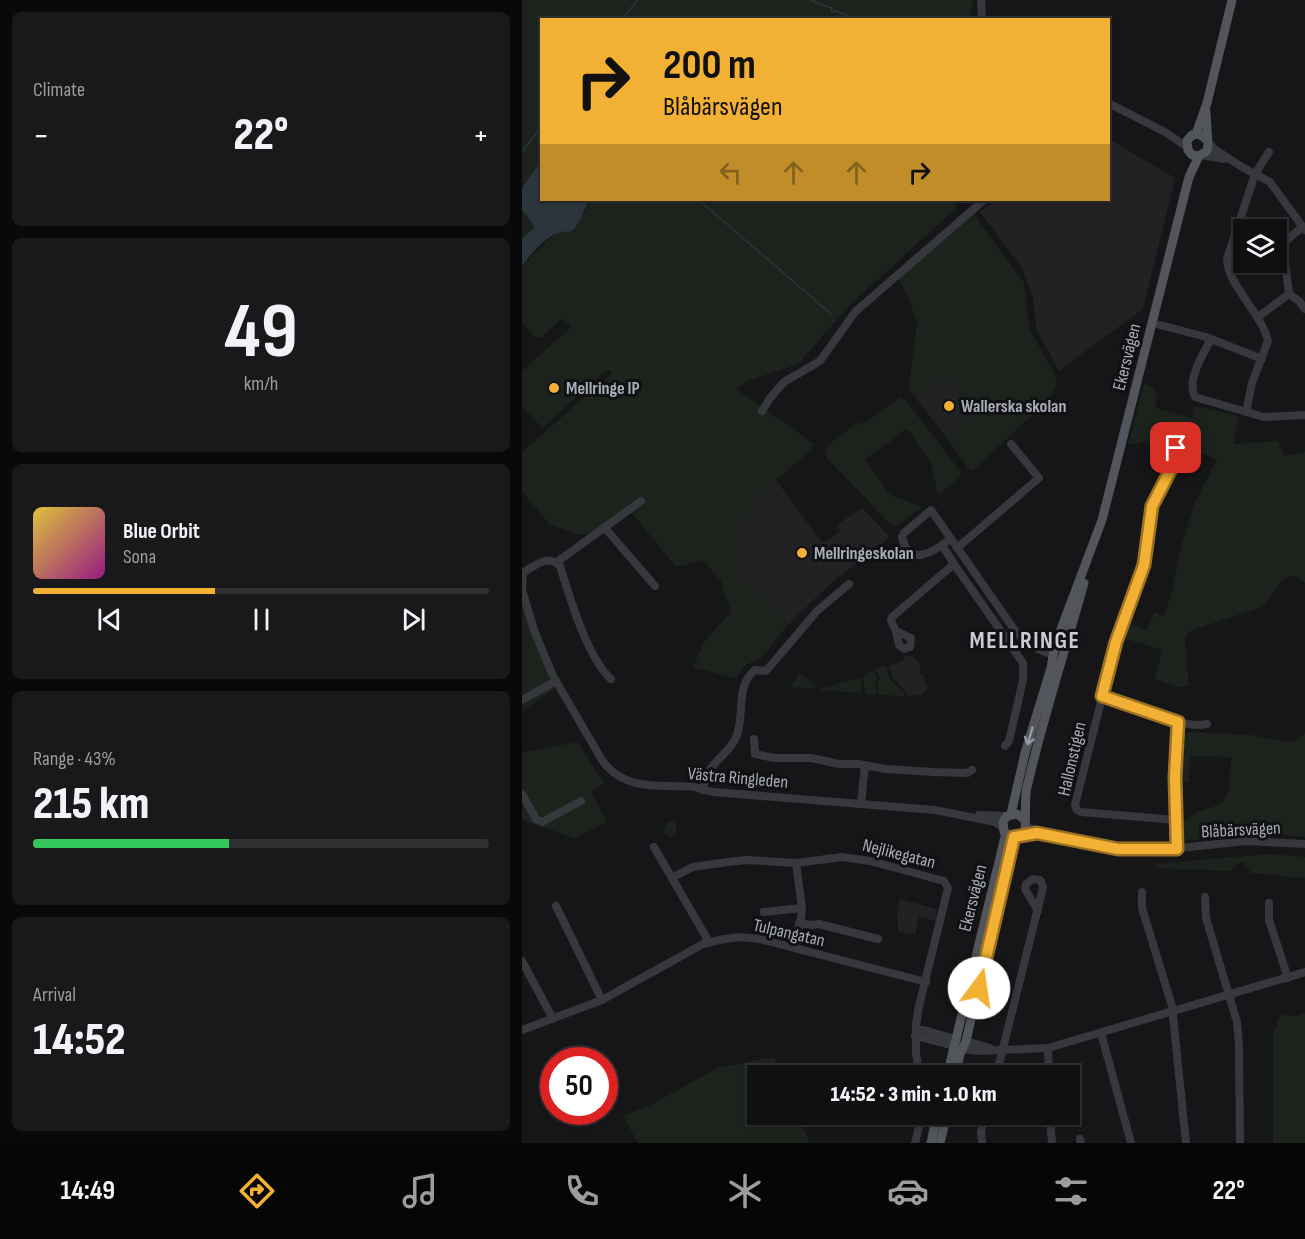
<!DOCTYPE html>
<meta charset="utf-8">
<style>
body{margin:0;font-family:"Sofia Sans Condensed",sans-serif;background:#19191b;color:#f1f3f6;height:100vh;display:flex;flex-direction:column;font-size:22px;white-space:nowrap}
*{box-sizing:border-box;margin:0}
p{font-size:20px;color:#9c9d9f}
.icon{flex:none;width:33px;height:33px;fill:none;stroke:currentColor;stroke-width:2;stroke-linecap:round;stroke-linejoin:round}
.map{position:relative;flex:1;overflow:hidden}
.panel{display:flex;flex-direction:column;gap:12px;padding:12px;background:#09090a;width:522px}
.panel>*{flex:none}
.top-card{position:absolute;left:18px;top:18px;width:570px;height:183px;border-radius:0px;box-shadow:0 2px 4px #0004,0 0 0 2px #303032;background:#f2b134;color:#111;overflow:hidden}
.controls{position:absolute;left:711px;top:219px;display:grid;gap:12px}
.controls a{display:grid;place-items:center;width:54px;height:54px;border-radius:0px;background:#101012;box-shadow:0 2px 4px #0004,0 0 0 2px #303032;font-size:30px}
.speed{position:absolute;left:18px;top:1047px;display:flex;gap:12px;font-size:30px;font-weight:700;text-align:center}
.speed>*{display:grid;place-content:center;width:78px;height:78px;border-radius:50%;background:#101012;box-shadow:0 2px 4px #0004,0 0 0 2px #303032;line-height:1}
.speed .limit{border:9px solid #d22;background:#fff;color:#111}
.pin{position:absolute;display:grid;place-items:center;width:51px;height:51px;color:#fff;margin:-26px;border-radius:12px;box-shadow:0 3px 9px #0006}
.me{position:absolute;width:66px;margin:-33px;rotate:14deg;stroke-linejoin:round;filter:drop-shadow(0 0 4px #0008)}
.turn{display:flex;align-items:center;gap:21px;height:126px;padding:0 24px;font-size:27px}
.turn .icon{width:78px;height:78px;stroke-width:2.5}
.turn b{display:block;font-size:42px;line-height:51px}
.lanes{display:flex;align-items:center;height:57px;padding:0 24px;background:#0003;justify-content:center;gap:30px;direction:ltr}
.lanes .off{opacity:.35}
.big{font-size:45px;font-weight:800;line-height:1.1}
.panel .tile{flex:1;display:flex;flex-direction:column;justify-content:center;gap:9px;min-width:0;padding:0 21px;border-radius:9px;background:#19191b}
.panel .dial{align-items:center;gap:0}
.dial b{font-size:78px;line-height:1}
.song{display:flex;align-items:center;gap:18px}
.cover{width:72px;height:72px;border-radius:9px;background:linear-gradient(135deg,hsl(50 70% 55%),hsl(310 70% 35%))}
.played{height:6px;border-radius:3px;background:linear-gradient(90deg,#f2b134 40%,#303032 40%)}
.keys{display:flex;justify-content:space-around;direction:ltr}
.heat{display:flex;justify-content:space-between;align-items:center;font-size:33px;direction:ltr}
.charge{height:9px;border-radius:4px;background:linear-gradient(90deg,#34c759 43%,#303032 0)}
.trip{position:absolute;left:225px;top:1065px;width:333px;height:60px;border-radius:0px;background:#101012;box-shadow:0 2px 4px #0004,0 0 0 2px #303032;font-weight:800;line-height:60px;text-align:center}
.dock{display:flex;height:96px;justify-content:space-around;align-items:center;background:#060607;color:#9c9d9f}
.dock .icon{width:42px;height:42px}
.dock .selected{color:#f2b134}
.dock b{font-size:27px;color:#f1f3f6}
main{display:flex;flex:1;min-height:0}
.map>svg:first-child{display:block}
</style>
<main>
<section class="panel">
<div class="tile"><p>Climate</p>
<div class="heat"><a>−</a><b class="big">22°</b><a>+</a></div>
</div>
<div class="tile dial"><b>49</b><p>km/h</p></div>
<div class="tile">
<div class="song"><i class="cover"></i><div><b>Blue Orbit</b><p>Sona</p></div></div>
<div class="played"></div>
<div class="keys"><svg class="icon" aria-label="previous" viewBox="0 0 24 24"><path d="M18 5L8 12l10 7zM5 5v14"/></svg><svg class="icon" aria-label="pause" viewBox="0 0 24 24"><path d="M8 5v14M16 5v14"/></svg><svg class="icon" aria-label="next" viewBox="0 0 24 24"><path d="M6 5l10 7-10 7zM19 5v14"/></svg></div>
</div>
<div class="tile"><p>Range · 43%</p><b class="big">215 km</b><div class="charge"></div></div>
<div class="tile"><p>Arrival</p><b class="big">14:52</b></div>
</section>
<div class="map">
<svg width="783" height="1143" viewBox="0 0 783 1143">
<rect width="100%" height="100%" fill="#161618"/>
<g fill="#222225">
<polygon points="587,139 653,178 621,309 537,371 515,330 511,297 500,268 458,212 473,200 586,200"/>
<polygon points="424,376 443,401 448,398 458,411 424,437 394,398"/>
<polygon points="254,480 300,542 306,540 318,531 315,525 340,508 368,537 308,584 266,625 239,594 228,589 219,581 214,570 210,543 211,535 242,491"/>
<polygon points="383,655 393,658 398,664 398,673 401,674 406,689 399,695 385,696 382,689 370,677 367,666 381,661"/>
<polygon points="378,899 415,909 413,921 397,917 393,935 376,931 375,911"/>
</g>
<g fill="#1c231d">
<polygon points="0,0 451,0 448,20 20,20 19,161 0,188"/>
<path d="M68 200H432L434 208 327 306 276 364 225 381 214 389 292 444 286 452 242 491 211 535 210 543C216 555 211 568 219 579 224 588 234 589 241 596 250 605 257 615 266 625L240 657 222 666 214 679 171 667 182 642 209 612 199 581 181 560 154 567 109 512 77 536 55 534 28 525 0 491V452L90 373 86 369 20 428 0 405V371L49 327 40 318 20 337H12L2 324 0 325V266L33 234 41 230 62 214Z"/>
<polygon points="0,211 4,214 13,227 0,239"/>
<polygon points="452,214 502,283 507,328 533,375 535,384 529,398 450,471 446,468 424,437 458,411 448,398 443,401 424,376 394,398 387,388 395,322 386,296 376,279"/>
<path d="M622 383 630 387 635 396 633 408 670 418 673 406 717 416 711 444 756 441 762 456 783 452V583C762 561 753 595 740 607L670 630 663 637 667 686 656 687 633 679 640 650 601 638 606 624 625 630 633 612 641 616 649 596 658 551 673 502 695 460 644 437 606 445Z"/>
<polygon points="379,397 384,401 439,472 438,477 416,495 409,463 387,431 383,430 343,460 368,495 400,507 373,527 370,526 304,457 304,447 336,422 340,425"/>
<polygon points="0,592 33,688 0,712"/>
<polygon points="363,665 368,680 382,693 382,696 357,695 355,681 358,679 353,669"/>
<polygon points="352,670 355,679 353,681 355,695 343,694 341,677"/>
<polygon points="278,673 295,687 290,688 268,687"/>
<polygon points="339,677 339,693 296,690 297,689"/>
<polygon points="668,732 729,735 770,743 783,733 783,837 748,834 661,841 661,822 675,812 694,806 701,801 707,791 709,757 669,756 667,782 658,782 659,736"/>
<polygon points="56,742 82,783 69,792 85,822 53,838 0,820 0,752"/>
<path d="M154 820V833L149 837 142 834C141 824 146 821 154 820Z"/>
<polygon points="747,854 783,857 783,878 729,873 722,862 717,863 708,871 635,868 633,864"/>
<polygon points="783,1013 783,1143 751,1143 751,1035 758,1015 775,1016"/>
<polygon points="252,1057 258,1075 236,1076 236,1114 275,1115 288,1143 116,1143 101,1116 129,1105 195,1068"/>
</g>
<path fill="#2c353c" d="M19 161V179L16 190 20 200H68C60 211 60 223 48 232 30 228 10 253 0 266V239L13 227 4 214 0 211V188Z"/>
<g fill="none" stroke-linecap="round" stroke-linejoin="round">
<g stroke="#2c353c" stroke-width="1.5">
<polyline points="288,0 310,8 309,12 314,11 336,20"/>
<polyline points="99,20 116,0"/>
<polyline points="0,151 20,127"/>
<polyline points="177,200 309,314"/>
</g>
<g stroke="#37383d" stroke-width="8">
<polyline points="459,0 460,20"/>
<polyline points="586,103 643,132 665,147"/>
<polyline points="686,142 691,148 720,167 748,182 783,230"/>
<polyline points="680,155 702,159"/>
<polyline points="767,294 777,301 783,309"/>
<polyline points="736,317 767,294 761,246 765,240 780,227"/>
<polyline points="630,323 684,337 740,359"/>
<path d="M689 339C681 354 664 381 673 397L742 417 783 415"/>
<polyline points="240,411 248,398 262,382 298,361 333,312 462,200"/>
<path d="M724 412 730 383 746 341C740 314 705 284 705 259L733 174 747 152"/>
<polyline points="654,448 650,467 630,506 622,565 594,642 553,805 555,810 559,812 654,820"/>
<polyline points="83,528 133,586"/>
<path d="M428 539C412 552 387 568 380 537L382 533 409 510 496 635 516 649 531 655"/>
<polyline points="420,545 432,564"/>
<polyline points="435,548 517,478 489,444"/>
<polyline points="35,562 119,501"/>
<path d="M2 572C13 565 28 554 38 566 48 598 65 657 89 679"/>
<path d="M0 590 12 630 31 676 80 760C102 792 139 784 172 787 178 788 185 791 191 792L413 810 473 822 480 827"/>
<polyline points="0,591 1,574"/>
<polyline points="374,631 389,638 388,647 382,649 377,645 374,631 369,621 370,617 432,564 501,663 501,680 487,741 483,746"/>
<polyline points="512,645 518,644 532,649"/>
<path d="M580 696C606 704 660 730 685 724"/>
<polyline points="0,700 34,681"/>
<polyline points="232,739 233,754 252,758 289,758 317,764 336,764 364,769 411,772 445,773 450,770"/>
<path d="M180 790C183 782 185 774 189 768 198 756 210 749 215 735 223 713 213 686 233 670L244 671 295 611 327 584"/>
<polyline points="0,794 14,819 20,822 59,801"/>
<polyline points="339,804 343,765"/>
<polyline points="457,815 485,816"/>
<polyline points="504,825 515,833 576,847 612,851 639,850 724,841 783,844"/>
<polyline points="132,847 187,942"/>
<polyline points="655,849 653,777 656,722"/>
<polyline points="151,877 171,867 206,862 224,860 275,863 320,857 348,861 422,881 426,888 396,1010 394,1028 434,1039"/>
<polyline points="620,892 620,908 650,1006 664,1143"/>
<polyline points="683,897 684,918 715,1022 717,1045 718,1143"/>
<polyline points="747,903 747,920 766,978"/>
<polyline points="34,906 80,1000"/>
<polyline points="242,912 280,908"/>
<polyline points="277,923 289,925 297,924 356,939"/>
<polyline points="272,947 279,918 280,908 274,863"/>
<polyline points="0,961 31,1019"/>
<polyline points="394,1023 394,1054 398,1076"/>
<polyline points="0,1030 80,1000 181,944 202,939 218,937 238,939 404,982"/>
<polyline points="579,1033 609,1143"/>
<polyline points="393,1036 432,1046"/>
<polyline points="444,1041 468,1048"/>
<polyline points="526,1048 527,1076"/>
<polyline points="441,1049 457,1051 526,1048 783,972"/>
<polyline points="474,1076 520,892 521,886 518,880 511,879 504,884 503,889 516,911"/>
<polyline points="528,1114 530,1143"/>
<polyline points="558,1139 559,1143"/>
<polyline points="393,1143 400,1114"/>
<polyline points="460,1143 459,1132 463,1114"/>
</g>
<g stroke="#53555c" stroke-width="9">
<polyline points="684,112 686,145 685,151 677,156 670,155 666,150 665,141 670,135 677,134 685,140"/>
<polyline points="674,134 685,103 710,0"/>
<polyline points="489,814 503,753 529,668 533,645 580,520 667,177 677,156"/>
<path d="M502 819 495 814 485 816 481 822 482 832C488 838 497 840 502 832 505 828 502 796 505 787 521 718 543 651 562 583"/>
<polyline points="425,1076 484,833"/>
<polyline points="433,1076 438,1054 444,1041 492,837"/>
<polyline points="409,1143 415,1114"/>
<polyline points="418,1143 425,1114"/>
</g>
</g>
<defs><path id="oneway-shaft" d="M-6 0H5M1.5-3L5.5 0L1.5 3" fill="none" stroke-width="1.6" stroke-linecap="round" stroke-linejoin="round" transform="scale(1.5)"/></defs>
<use stroke="#979ba6" href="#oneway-shaft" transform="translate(508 736) rotate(106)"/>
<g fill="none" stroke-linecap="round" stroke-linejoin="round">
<defs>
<polyline id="route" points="457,988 492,837 515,833 596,849 655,849 653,777 656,722 580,696 594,642 622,565 630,506 650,467 654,448"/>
</defs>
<use href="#route" stroke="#9d7322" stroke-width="15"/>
<use href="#route" stroke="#f2b134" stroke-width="10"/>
</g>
<g fill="#f2b134" stroke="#111113" stroke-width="2">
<circle cx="32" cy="388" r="6"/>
<circle cx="427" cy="406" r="6"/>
<circle cx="280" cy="553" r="6"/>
</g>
<g text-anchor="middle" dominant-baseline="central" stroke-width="6" stroke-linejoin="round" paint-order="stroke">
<g font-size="18" fill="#a8adb8" stroke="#111113">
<text transform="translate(605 357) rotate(-76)">Ekersvägen</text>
<text transform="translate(550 759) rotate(-77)">Hallonstigen</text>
<text transform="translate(216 778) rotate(5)">Västra Ringleden</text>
<text transform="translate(719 830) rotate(-3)">Blåbärsvägen</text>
<text transform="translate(377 854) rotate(14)">Nejlikegatan</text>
<text transform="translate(451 898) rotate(-76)">Ekersvägen</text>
<text transform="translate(267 933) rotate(13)">Tulpangatan</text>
</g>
<g font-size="18" font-weight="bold" fill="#a8adb8" stroke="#111113" text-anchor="start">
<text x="44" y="388">Mellringe IP</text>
<text x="439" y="406">Wallerska skolan</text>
<text x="292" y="553">Mellringeskolan</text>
</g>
<g font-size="24" font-weight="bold" letter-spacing="1.5" fill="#c9ccd4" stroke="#111113">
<text x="503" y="640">MELLRINGE</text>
</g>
</g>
</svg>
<div class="controls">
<a><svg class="icon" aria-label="layers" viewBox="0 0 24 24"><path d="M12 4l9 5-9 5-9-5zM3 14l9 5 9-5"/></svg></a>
</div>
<div class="speed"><div class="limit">50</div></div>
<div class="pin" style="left:654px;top:448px;background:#d93025"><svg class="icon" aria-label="arrive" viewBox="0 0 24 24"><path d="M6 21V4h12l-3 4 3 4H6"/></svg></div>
<svg class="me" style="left:457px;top:988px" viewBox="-20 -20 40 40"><circle r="19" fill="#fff"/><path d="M0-13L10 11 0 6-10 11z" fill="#f2b134"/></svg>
<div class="trip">14:52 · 3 min · 1.0 km</div>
<div class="top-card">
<div class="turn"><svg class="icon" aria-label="right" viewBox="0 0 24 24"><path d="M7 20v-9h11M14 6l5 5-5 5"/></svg><div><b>200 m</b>Blåbärsvägen</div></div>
<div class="lanes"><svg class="icon off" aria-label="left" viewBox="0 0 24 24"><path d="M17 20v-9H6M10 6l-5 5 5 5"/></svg><svg class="icon off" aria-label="ahead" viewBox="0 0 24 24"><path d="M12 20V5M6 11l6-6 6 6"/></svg><svg class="icon off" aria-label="ahead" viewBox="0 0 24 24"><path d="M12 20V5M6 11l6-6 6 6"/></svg><svg class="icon" aria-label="right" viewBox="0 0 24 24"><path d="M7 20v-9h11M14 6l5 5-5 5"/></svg></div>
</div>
</div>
</main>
<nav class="dock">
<b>14:49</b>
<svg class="icon selected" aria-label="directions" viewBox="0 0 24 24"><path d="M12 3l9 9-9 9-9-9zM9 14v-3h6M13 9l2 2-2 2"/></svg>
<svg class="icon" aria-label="music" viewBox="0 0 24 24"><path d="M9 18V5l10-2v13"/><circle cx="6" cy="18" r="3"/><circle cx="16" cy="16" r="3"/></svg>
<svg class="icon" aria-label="phone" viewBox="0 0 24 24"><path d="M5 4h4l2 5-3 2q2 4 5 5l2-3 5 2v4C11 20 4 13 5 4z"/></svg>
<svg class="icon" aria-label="climate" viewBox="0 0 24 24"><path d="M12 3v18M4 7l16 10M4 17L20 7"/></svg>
<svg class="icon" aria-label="car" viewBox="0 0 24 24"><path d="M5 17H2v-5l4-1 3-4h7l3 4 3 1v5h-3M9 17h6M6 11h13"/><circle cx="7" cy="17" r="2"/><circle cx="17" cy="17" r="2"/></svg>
<svg class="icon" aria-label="filters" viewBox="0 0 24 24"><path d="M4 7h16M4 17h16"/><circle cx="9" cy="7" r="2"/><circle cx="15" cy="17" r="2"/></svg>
<b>22°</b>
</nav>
